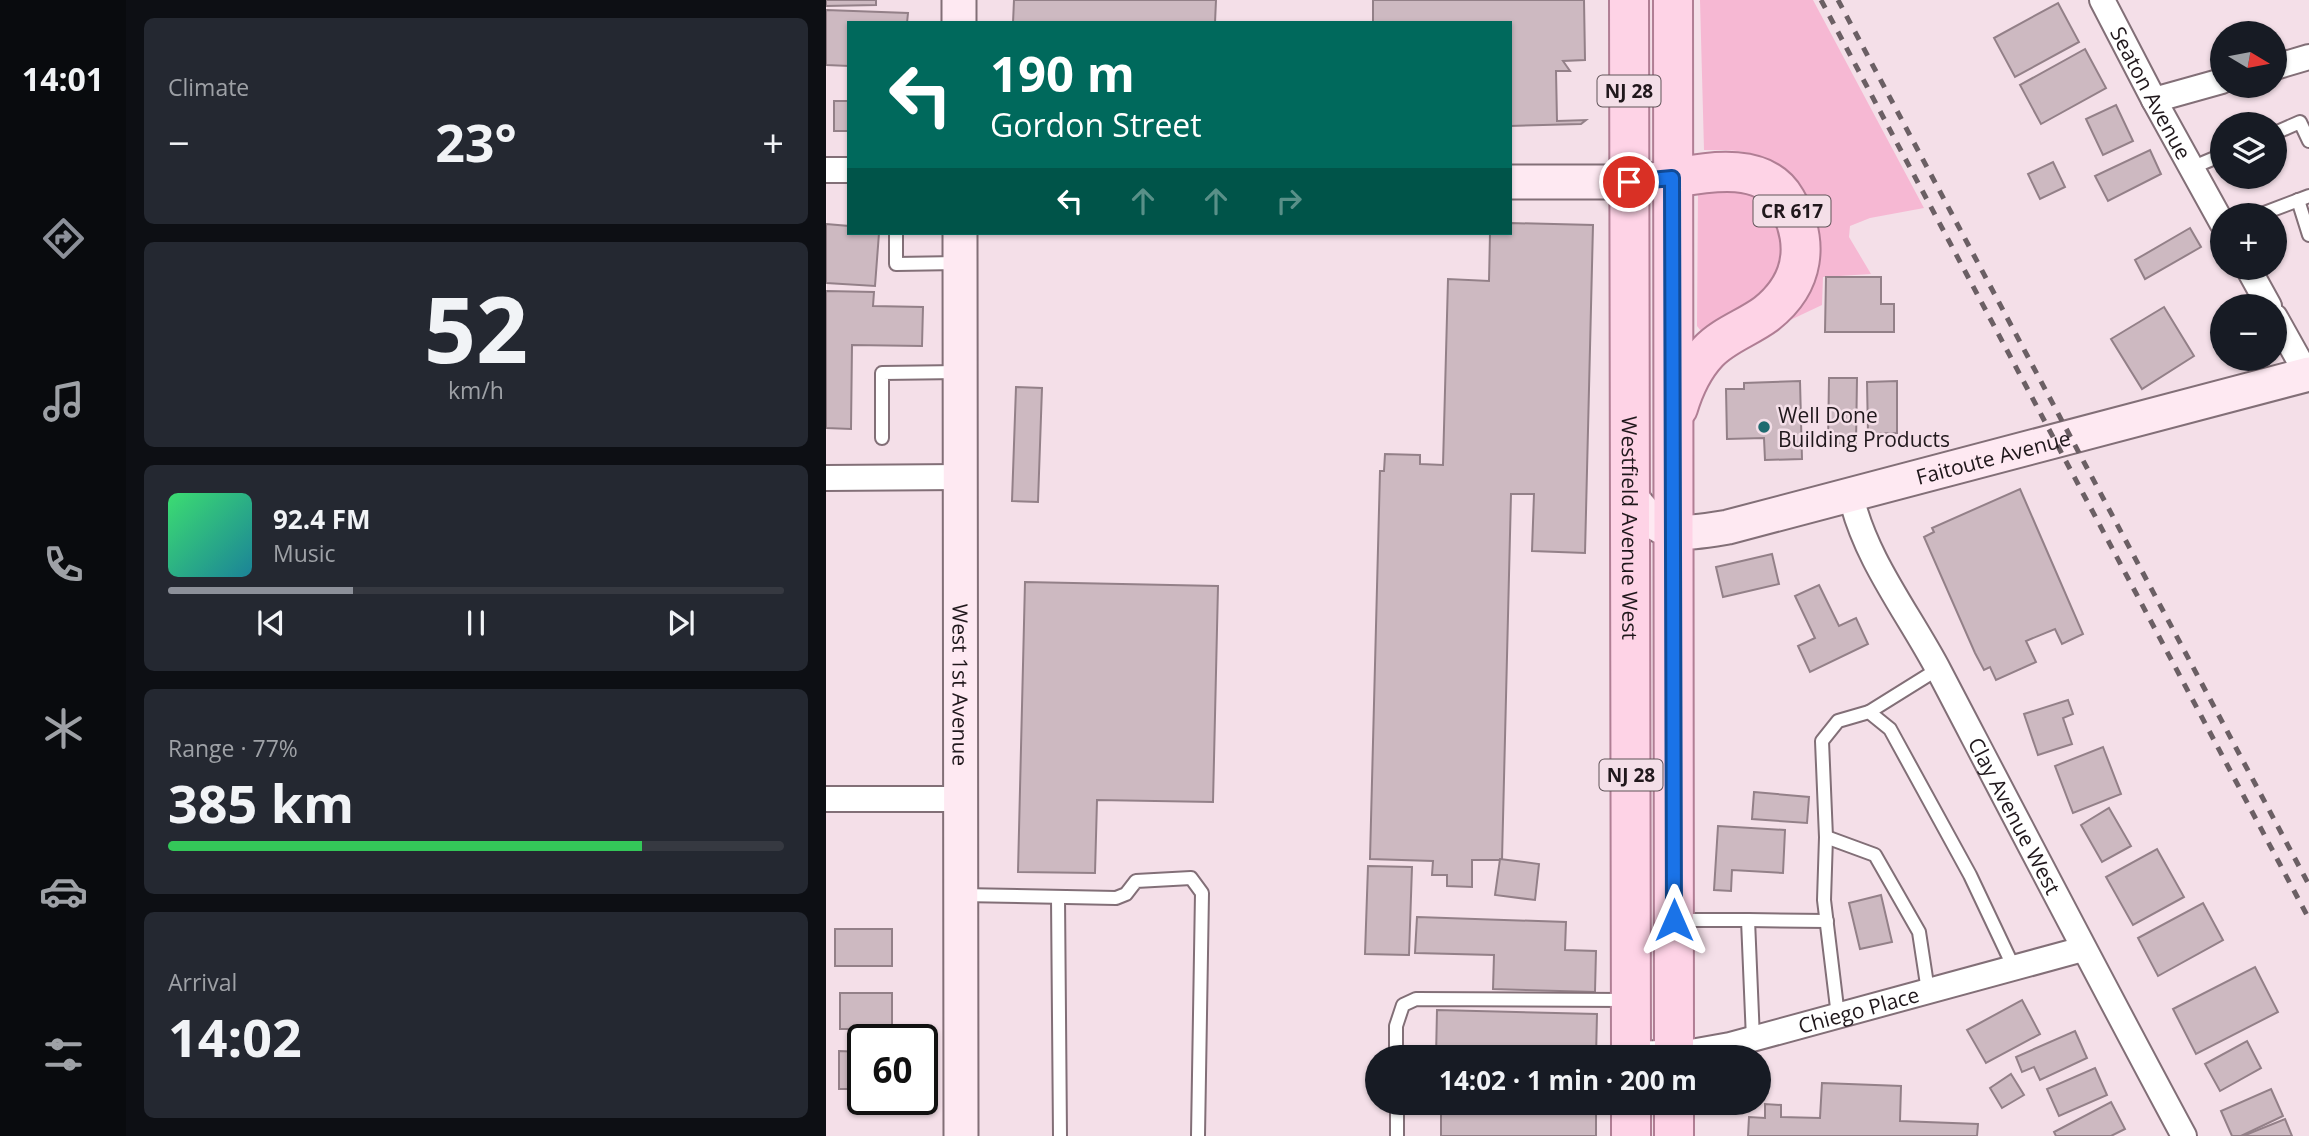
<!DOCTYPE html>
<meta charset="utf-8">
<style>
body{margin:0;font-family:"Open Sans",sans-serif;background:#242831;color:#f1f3f6;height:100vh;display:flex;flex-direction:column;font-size:26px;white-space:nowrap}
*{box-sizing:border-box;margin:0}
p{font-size:23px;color:#9ea1a6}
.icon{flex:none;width:38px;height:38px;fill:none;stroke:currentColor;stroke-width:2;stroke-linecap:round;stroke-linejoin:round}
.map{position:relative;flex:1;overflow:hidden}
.details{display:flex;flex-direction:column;gap:18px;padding:18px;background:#0d0f14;width:700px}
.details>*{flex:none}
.hud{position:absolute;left:21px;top:21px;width:665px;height:214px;border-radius:0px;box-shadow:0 2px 5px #0004;background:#00695c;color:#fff;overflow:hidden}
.needle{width:46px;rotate:100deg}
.tools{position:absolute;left:1384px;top:21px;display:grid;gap:14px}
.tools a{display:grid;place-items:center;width:77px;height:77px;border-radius:50%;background:#171b24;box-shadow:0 2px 5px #0004;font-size:35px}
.speed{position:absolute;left:21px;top:1024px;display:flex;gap:14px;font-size:35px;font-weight:700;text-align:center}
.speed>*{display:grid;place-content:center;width:91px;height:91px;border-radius:50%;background:#171b24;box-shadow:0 2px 5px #0004;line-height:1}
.speed .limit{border:4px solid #111;border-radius:10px;background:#fff;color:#111}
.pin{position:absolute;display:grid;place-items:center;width:60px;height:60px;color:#fff;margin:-30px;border:4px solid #fff;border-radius:50%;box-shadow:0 2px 7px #0007}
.me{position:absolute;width:77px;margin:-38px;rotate:0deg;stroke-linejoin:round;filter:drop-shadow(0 0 5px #0008)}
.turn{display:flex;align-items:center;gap:24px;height:147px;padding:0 28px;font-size:32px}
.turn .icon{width:91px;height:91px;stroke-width:2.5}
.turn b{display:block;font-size:49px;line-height:60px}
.lanes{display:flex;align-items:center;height:66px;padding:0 28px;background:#0003;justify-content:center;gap:35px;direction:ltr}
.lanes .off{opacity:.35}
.big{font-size:52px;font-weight:700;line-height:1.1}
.details .widget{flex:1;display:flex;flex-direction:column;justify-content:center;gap:10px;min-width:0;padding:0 24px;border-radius:10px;background:#242831}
.details .dial{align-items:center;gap:0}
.dial b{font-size:91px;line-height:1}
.song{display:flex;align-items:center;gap:21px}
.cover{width:84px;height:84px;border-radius:10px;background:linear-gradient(135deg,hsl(140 70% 55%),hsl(190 70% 35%))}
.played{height:7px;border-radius:4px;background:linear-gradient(90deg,#8c9099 30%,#363941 30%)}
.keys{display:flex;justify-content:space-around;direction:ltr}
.heat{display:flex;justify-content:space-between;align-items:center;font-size:38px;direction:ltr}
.charge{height:10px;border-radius:5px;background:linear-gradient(90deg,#34c759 77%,#363941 0)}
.trip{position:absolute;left:539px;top:1045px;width:406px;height:70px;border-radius:35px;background:#171b24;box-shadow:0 2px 5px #0004;font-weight:700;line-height:70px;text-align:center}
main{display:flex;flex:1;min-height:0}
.tabs{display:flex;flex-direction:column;width:126px;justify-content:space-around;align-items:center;background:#090b0e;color:#9ea1a6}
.tabs .icon{width:49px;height:49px}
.tabs .on{color:#8c9099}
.tabs b{font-size:32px;color:#f1f3f6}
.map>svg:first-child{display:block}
</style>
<main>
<nav class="tabs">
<b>14:01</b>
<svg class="icon on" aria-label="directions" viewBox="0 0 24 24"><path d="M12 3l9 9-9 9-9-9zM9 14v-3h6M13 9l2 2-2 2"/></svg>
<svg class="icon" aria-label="music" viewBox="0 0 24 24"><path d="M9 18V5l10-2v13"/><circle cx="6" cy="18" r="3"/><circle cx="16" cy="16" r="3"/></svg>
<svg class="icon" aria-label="phone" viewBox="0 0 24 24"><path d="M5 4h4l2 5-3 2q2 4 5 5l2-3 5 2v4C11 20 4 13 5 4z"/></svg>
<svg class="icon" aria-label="climate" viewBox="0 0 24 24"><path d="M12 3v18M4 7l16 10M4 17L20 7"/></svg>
<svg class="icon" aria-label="car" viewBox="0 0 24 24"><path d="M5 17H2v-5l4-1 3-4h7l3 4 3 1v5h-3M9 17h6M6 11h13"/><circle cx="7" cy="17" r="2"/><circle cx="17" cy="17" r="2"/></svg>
<svg class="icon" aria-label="filters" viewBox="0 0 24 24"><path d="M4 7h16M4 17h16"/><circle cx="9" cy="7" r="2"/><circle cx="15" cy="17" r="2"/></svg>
</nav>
<section class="details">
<div class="widget"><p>Climate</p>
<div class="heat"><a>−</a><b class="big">23°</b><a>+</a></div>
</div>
<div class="widget dial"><b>52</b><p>km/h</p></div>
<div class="widget">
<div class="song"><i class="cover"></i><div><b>92.4 FM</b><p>Music</p></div></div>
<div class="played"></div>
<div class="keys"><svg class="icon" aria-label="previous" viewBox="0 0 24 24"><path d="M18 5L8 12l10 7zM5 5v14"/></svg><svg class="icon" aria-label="pause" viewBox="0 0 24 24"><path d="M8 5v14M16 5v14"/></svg><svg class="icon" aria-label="next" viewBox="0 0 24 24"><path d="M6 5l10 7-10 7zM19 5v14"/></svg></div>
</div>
<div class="widget"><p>Range · 77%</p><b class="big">385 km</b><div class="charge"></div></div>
<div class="widget"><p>Arrival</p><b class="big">14:02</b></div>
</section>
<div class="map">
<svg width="1483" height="1136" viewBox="0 0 1483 1136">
<rect width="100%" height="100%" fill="#f4dfe8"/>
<g fill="#f6b8d3">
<path d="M874 0H987L1098 208 1044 218 1024 226 1023 237 1045 274 997 277 996 305 960 322C1010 271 1006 190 937 158 918 149 898 150 878 150Z"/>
<path d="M877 186C891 188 912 187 925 193 955 208 968 255 947 282 930 303 898 317 875 331L871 326 872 192Z"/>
</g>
<g fill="#cdb9c1" stroke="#938088" stroke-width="2">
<polygon points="0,0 50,0 50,5 0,6"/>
<polygon points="188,0 390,0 389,23 187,23"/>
<polygon points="547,0 758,0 759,60 737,61 744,71 730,71 731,121 760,120 755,124 684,126 684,23 547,23"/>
<polygon points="1232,3 1253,42 1189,77 1168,38"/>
<polygon points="0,10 82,13 81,23 23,23 23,66 0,65"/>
<polygon points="1259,49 1280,88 1215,124 1194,85"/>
<rect x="8" y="101" width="15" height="30"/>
<polygon points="1290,105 1307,141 1277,155 1260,119"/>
<polygon points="1324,150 1335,174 1282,201 1269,176"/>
<polygon points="1227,162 1239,187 1214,199 1202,174"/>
<polygon points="684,223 767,225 759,553 706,551 708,494 685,494 676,860 646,860 646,887 621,886 621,875 606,875 607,861 544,859 554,471 558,471 559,454 594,455 594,464 617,465 622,279 663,281 664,233 684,233"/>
<polygon points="0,224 23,226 23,233 53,233 49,286 0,283"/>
<polygon points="1364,228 1375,247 1319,279 1309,260"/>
<polygon points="1000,277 1055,277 1055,304 1068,304 1068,332 999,332"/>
<polygon points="0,291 48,292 47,306 97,307 96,346 26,345 25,429 0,428"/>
<polygon points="1338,307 1368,356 1316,389 1285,339"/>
<polygon points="1003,378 1031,378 1030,444 1002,443"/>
<polygon points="974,381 976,459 939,460 938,438 901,439 900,389 918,389 918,383"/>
<polygon points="1071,381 1071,433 1042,434 1041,382"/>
<polygon points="190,387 216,388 212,502 186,501"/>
<polygon points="1194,489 1257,634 1236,644 1229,629 1200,641 1210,662 1170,680 1164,667 1158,670 1149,653 1098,537 1108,532 1106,528"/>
<polygon points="946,554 953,584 897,597 890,567"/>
<polygon points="199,582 392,586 387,802 271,800 269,873 192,872"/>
<polygon points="993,585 1013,626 1030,618 1042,644 984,672 972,646 989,638 969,596"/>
<polygon points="1242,700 1247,714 1237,718 1246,744 1212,755 1198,714"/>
<polygon points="1277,747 1295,794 1247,813 1229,766"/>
<polygon points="928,792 983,797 981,823 926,819"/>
<polygon points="1283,808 1305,846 1276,862 1255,825"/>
<polygon points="892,826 959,830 957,873 906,870 905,891 888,890"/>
<polygon points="1331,849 1358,897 1307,925 1280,877"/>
<polygon points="674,859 713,864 709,900 669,895"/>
<polygon points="542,866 586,867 583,955 539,954"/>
<polygon points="1055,895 1066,942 1034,949 1023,903"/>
<polygon points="1377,903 1397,940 1332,976 1312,938"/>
<polygon points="591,917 740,922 739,950 770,951 769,992 667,989 668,955 589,953"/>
<rect x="9" y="929" width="57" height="37"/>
<polygon points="1429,967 1452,1012 1370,1054 1347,1009"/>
<rect x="14" y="993" width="52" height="36"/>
<polygon points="1196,1000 1214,1034 1160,1063 1141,1030"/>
<polygon points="611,1010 771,1014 770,1057 610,1057"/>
<polygon points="1249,1031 1261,1058 1214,1080 1208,1067 1196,1072 1190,1057"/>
<polygon points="1421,1041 1435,1068 1394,1091 1379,1064"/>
<polygon points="13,1051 37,1052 37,1089 13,1089"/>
<polygon points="1269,1068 1281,1095 1233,1116 1221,1089"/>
<polygon points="1185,1074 1198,1095 1176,1108 1164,1088"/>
<polygon points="996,1083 1075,1086 1074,1121 1152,1124 1151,1136 922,1136 923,1117 939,1118 939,1104 955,1105 955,1117 994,1118"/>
<polygon points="1445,1089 1457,1116 1415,1136 1406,1136 1395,1111"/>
<polygon points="645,1102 671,1102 671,1109 770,1111 770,1136 615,1136 615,1110 644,1111"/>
<polygon points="1285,1102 1299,1129 1285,1136 1230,1136 1228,1132"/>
<polygon points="1459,1119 1466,1136 1417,1136"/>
</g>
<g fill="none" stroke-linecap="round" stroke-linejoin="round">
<defs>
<g id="lane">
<polyline points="1449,133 1474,122 1483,141"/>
<polyline points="1365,168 1396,155"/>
<polyline points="1472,200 1483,235"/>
<polyline points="1433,215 1483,196"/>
<polyline points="70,233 70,264 132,263"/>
<polyline points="56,438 56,373 134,372"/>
<polyline points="1043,712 1112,669"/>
<polyline points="1000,837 1049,855 1093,932 1102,991"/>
<polyline points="135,895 290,898 300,894 310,881 365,878 376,893 372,1136"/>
<polyline points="232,897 234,1136"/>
<polyline points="853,920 922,920 927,1039"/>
<polyline points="922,920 1001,921"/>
<polyline points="1012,1016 998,900 1000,837 996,741 1012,721 1043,712 1064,729 1144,875 1188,968"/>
<polyline points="570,1057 570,1026 577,1005 590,999 801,1000"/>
<polyline points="571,1102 571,1136"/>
</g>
<g id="street">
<path id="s1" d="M1276 0 1328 100 1396 223"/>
<polyline points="1449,67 1483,57"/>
<polyline points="1328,100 1396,81"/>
<polyline points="0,170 23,170"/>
<polyline points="1422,268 1443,306"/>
<polyline points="1449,317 1483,378"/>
<polyline points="0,478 134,477"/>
<path id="s2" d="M1025 496C1039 559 1083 614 1113 671 1194 826 1275 982 1358 1136"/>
<polyline points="0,799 135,799"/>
<path id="s3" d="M805 1054 865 1052 904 1045 1257 949"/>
</g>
<g id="secondary">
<polyline points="133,0 133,23"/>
<polyline points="684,182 803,182 846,178"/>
<path id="s4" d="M134 233 135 1136"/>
<path id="s5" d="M804 495C834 539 853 535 902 527L1483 374"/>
</g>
<g id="primary">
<path id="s6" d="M803 0 805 1057"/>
<polyline points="847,0 848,1057"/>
<path d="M846 178C882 172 938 161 960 200 984 242 979 283 940 314 921 328 898 335 882 352 867 368 858 388 852 408"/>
<polyline points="805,1102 805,1136"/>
<polyline points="848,1136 848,1102"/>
</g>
</defs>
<use href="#lane" stroke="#826f77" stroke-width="16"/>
<use href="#street" stroke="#826f77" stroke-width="28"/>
<use href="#secondary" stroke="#826f77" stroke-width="37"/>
<use href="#primary" stroke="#b07e94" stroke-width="42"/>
<use href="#lane" stroke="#fff" stroke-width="12"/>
<use href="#street" stroke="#fff" stroke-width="24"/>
<use href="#secondary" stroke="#fee9f2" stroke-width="33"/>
<use href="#primary" stroke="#fed3e6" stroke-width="38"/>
<g stroke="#6b5f64" stroke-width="5" stroke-dasharray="9 9" stroke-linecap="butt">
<polyline points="995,0 1483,919"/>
<polyline points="1012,0 1483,885"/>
</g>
</g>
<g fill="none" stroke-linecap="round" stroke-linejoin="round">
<defs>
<polyline id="route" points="803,182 846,178 848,920"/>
</defs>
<use href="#route" stroke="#114b97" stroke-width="18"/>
<use href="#route" stroke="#1a73e8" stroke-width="12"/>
</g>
<circle fill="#1f6b70" stroke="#f4dfe8" stroke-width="2.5" cx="938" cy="427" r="7"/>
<g text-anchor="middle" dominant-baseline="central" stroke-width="5" stroke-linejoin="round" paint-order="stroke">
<g fill="#f4dfe8" stroke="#605459" stroke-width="2">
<rect x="771.5" y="75.5" width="63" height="31" rx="5"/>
<rect x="927.5" y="195.5" width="77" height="31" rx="5"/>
<rect x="773.5" y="759.5" width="63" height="31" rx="5"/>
</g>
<g font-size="19" font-weight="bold" fill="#20181c">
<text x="803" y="91">NJ 28</text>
<text x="966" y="211">CR 617</text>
<text x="805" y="775">NJ 28</text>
</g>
<g font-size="21" fill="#20181c" stroke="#f4dfe8">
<text stroke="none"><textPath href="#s1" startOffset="105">Seaton Avenue</textPath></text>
<text stroke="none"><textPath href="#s5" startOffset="387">Faitoute Avenue</textPath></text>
<text stroke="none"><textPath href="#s6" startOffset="528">Westfield Avenue West</textPath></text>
<text stroke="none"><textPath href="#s4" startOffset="452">West 1st Avenue</textPath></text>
<text stroke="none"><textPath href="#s2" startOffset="360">Clay Avenue West</textPath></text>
<text stroke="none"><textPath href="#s3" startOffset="233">Chiego Place</textPath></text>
</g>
<g font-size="21" fill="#20181c" stroke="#f4dfe8" text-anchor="start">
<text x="952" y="415">Well Done<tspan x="952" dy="24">Building Products</tspan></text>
</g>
</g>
</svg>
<div class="tools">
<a><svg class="needle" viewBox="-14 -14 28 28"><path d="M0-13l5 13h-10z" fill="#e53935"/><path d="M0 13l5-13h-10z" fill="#9ea1a6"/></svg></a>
<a><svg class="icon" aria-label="layers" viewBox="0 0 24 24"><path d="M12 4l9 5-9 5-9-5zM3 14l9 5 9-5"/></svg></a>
<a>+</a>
<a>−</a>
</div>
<div class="speed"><div class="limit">60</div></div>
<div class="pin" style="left:803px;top:182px;background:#d93025"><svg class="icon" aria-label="arrive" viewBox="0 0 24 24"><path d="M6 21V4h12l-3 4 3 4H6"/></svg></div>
<svg class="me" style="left:848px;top:920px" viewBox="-20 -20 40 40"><path d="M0-17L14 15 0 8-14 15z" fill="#1a73e8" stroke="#fff" stroke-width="4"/></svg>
<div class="trip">14:02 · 1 min · 200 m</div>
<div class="hud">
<div class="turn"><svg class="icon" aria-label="left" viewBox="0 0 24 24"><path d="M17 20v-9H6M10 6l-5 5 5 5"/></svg><div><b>190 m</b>Gordon Street</div></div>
<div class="lanes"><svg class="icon" aria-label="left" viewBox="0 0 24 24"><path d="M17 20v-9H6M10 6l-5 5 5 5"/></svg><svg class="icon off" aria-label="ahead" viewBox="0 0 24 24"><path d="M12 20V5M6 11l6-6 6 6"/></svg><svg class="icon off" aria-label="ahead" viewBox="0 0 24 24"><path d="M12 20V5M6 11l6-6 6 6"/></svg><svg class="icon off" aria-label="right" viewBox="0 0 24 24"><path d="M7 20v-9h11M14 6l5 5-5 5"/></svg></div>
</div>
</div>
</main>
